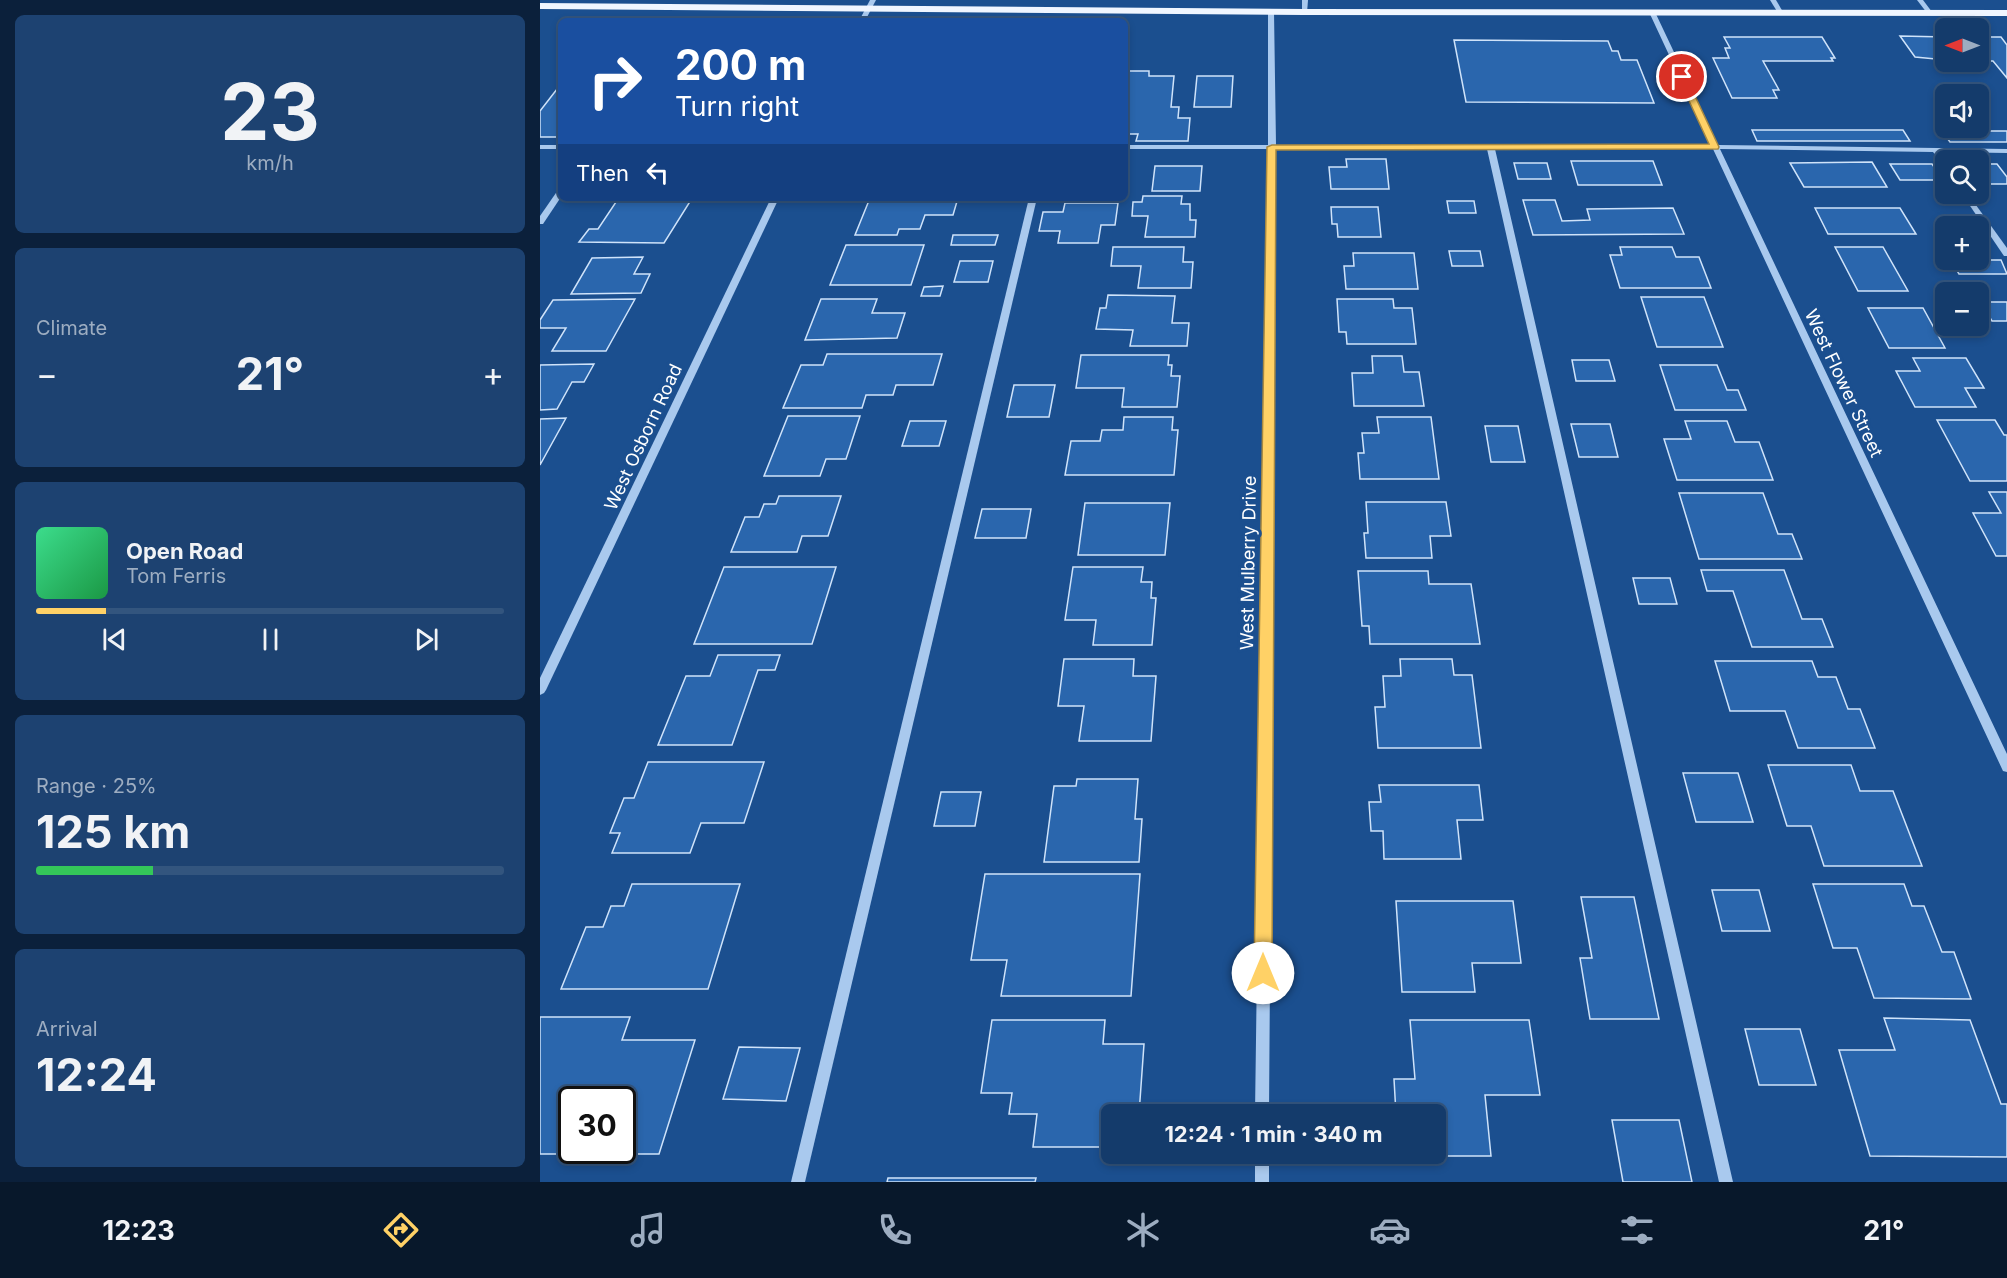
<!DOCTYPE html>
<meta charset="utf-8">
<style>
body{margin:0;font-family:Inter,sans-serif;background:#1d4271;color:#f1f3f6;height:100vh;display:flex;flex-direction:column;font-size:22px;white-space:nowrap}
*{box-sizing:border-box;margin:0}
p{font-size:20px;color:#9dadc1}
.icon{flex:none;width:33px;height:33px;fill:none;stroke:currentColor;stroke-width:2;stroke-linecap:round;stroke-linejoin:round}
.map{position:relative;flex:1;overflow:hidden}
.drawer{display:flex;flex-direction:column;gap:15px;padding:15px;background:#0b203b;width:540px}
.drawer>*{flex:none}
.hud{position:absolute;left:18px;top:18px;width:570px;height:183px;border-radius:9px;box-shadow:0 3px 9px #0003,0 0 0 2px #33557e;background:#1a4fa0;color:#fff;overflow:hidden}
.needle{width:39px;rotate:270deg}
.tools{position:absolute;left:1395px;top:18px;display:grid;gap:12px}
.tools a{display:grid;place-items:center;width:54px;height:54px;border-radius:9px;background:#143b6b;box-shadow:0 3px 9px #0003,0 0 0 2px #33557e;font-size:30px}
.speed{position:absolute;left:18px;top:1086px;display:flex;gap:12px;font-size:30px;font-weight:700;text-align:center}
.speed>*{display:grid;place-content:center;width:78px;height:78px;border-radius:50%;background:#143b6b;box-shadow:0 3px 9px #0003,0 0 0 2px #33557e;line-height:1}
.speed .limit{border:3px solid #111;border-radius:9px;background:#fff;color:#111}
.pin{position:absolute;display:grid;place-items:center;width:51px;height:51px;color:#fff;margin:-26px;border:3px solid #fff;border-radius:50%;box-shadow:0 2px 6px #0007}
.me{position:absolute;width:66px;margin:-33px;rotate:0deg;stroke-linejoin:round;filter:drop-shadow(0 0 4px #0008)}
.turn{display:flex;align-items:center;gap:21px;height:126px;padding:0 18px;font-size:27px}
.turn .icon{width:78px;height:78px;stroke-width:2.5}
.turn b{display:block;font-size:42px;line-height:51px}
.then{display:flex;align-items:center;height:57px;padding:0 18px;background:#0003;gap:12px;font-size:22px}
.big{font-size:45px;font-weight:700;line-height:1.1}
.drawer .widget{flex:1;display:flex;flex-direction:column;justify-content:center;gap:9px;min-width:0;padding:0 21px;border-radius:9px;background:#1d4271}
.drawer .dial{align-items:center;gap:0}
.dial b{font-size:78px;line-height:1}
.song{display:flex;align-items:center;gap:18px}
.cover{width:72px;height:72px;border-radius:9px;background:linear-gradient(135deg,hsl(150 70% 55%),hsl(140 70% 35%))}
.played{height:6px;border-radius:3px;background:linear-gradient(90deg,#ffd166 15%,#33557e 15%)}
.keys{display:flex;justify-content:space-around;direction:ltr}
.heat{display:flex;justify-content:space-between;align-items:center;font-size:33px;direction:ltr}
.charge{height:9px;border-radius:4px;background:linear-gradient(90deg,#34c759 25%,#33557e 0)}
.trip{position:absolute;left:561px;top:1104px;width:345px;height:60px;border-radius:9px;background:#143b6b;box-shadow:0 3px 9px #0003,0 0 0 2px #33557e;font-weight:700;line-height:60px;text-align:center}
.tab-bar{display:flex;height:96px;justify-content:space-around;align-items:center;background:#08182b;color:#9dadc1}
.tab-bar .icon{width:42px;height:42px}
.tab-bar .active{color:#ffd166}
.tab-bar b{font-size:27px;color:#f1f3f6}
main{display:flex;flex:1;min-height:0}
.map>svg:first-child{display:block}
</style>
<main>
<section class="drawer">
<div class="widget dial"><b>23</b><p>km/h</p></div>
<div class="widget"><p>Climate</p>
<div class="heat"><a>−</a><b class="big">21°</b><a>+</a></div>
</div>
<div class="widget">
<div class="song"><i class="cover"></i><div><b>Open Road</b><p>Tom Ferris</p></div></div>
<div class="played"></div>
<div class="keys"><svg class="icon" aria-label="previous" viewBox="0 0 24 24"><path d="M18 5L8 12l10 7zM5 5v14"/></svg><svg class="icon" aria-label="pause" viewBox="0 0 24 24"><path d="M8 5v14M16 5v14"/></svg><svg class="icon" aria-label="next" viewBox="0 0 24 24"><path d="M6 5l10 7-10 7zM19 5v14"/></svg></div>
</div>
<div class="widget"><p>Range · 25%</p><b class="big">125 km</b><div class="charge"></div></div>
<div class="widget"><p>Arrival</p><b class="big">12:24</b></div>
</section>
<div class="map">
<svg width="1467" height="1182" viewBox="0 0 1467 1182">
<rect width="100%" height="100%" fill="#1b4f8f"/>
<g fill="#2a66ad" stroke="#cfe3fa" stroke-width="1.5" fill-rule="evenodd">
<polygon points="1360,36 1406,37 1406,60 1375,57"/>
<polygon points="1184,37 1282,37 1295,58 1291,58 1293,61 1223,61 1239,90 1233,90 1237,98 1192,98 1173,58 1189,58 1185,48 1190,48"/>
<polygon points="1438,37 1461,37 1467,45 1467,78 1453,61 1438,61"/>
<polygon points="914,40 1068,41 1072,51 1078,51 1081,60 1097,60 1114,103 926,102"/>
<polygon points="585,71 609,71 609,76 634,76 631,107 639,107 638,118 650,118 648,141 596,141 598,134 585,134"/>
<polygon points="657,76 693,76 691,107 654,107"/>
<polygon points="21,84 21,137 0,137 0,111"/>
<polygon points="1212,130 1363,130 1370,141 1217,141"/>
<polygon points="1402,131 1467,131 1467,142 1410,142"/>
<polygon points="806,159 846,159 849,189 791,189 789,167 807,167"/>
<polygon points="1031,161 1113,161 1122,185 1038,185"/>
<polygon points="1332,162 1347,187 1264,187 1250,163"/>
<polygon points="974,163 1007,163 1011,179 978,179"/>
<polygon points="1350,164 1392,164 1403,180 1360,180"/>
<polygon points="1438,164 1457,164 1467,177 1467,184 1444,184 1438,176"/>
<polygon points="615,166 662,166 660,191 612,191"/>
<polygon points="603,196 642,196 641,204 650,204 650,220 656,220 655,237 605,237 608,216 592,216 593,202 602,202"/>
<polygon points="330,198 418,198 413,215 385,215 380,229 359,229 357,235 315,235"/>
<polygon points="78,199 151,200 124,243 39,242 49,229 58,229"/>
<polygon points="983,200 1015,200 1022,221 1050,220 1047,209 1133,208 1144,234 993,235"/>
<polygon points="907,201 934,201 936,213 909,213"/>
<polygon points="525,203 578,203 575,225 561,225 558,243 518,243 520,231 499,231 503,212 523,212"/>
<polygon points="791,207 838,207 841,237 798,237 797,224 792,224"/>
<polygon points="1275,208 1360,208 1376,234 1288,234"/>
<polygon points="413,235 458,235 455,245 411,245"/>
<polygon points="306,245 384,245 371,285 290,285"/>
<polygon points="573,247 644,247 643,262 653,262 651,288 598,288 601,266 571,266"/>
<polygon points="1080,247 1132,247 1136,257 1159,257 1171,288 1080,288 1070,255 1082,255"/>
<polygon points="1295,247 1343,247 1368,291 1318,291"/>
<polygon points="909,251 940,251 943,266 912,266"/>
<polygon points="813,253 874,253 878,289 806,289 804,266 814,266"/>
<polygon points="103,257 94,274 110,274 101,293 31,294 52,258"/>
<polygon points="1411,260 1461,260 1467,274 1419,274"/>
<polygon points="420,261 453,261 448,282 414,282"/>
<polygon points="403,286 400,296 381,296 384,287"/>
<polygon points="568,295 635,296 632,323 649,323 647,346 590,346 593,330 556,329 560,308 566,308"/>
<polygon points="1101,297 1164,297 1183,347 1117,347"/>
<polygon points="95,299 66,351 12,351 26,328 0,328 0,320 13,300"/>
<polygon points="281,299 337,299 332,313 365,313 357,338 265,340"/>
<polygon points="797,299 853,299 854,308 872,308 876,344 807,344 806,332 799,332"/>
<polygon points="1440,302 1467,302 1467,321 1452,321"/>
<polygon points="1328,308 1383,308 1405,348 1349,348"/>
<polygon points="287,354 402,354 393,385 356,385 353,395 326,395 322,408 243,408 261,365 283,365"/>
<polygon points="541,355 629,355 628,365 632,365 631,376 640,376 637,407 582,407 584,388 536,388"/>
<polygon points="832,356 862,356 864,372 879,372 884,406 814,406 812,373 833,373"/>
<polygon points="1373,358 1426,358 1444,388 1425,388 1436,407 1375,407 1356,371 1380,371"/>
<polygon points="1032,360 1069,360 1075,381 1036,381"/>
<polygon points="54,364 44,382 32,382 17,409 0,410 0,365"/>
<polygon points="1120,365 1177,365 1187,390 1198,390 1206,410 1135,410"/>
<polygon points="474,385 515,385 509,417 467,417"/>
<polygon points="248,416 320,416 306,459 286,459 280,476 224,476"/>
<polygon points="584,417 633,417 632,430 638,430 634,475 525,475 531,441 560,441 562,430 583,430"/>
<polygon points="837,417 891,417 899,479 820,479 818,453 824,453 822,433 839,433"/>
<polygon points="26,418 0,465 0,419"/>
<polygon points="1397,420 1455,420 1464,435 1467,435 1467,481 1430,481"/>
<polygon points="370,421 406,421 399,446 362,446"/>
<polygon points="1145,421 1187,421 1195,442 1219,442 1233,480 1137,480 1124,439 1151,439"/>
<polygon points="1031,424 1070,424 1078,457 1039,457"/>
<polygon points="945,426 978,426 985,462 951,462"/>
<polygon points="1449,492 1467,492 1467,556 1456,556 1433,513 1461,513"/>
<polygon points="1139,493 1223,493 1238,534 1252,534 1262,559 1159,559"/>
<polygon points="239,496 301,496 288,536 262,536 257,552 191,552 205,517 219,517 224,504 236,504"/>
<polygon points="826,502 906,502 911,536 890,536 892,558 826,558 824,533 828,533"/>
<polygon points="545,503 630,503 625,555 538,555"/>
<polygon points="442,509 491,509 486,538 435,538"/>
<polygon points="184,567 296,567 272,644 154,644"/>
<polygon points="533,567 603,567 601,582 612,582 611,598 616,598 612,645 553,645 556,620 525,620"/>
<polygon points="1161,570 1244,570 1262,619 1282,619 1293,647 1212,647 1193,591 1167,591"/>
<polygon points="818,571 888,571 889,584 931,584 940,644 830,644 829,626 822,626"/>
<polygon points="1093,578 1130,578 1137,604 1099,604"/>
<polygon points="178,655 240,655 235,670 218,670 192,745 118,745 146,676 170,676"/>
<polygon points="524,659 594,659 593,676 616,676 611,741 539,741 544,706 518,706"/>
<polygon points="860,659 912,659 914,675 932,675 941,748 838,748 835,707 845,707 843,676 861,676"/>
<polygon points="1175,661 1272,661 1278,677 1296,677 1308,709 1320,709 1335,748 1258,748 1245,711 1190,711"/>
<polygon points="108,762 224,762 204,823 161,823 150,853 72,853 80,833 70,833 84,798 94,798"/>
<polygon points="1228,765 1311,765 1320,791 1353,791 1382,866 1284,866 1271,826 1247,826"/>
<polygon points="1143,773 1198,773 1213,822 1156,822"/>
<polygon points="537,779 598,779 595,819 602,819 599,862 504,862 514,786 536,786"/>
<polygon points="839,785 939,785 943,820 917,820 921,859 844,859 843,831 831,831 829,802 841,802"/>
<polygon points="401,792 441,792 435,826 394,826"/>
<polygon points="445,874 600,874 591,996 461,996 467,960 431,960"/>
<polygon points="92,884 200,884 168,989 21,989 46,927 63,927 71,906 84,906"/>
<polygon points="1273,884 1364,884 1372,906 1384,906 1402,952 1414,952 1431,999 1334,998 1317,948 1293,948"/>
<polygon points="1172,890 1219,890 1230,931 1182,931"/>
<polygon points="1041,897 1094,897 1119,1019 1050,1019 1040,958 1052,958"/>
<polygon points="856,901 973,901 981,963 932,963 935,992 862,992"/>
<path d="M0 1017H90L82 1040H155L119 1154H0ZM32 1100H82V1150H32Z"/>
<polygon points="1344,1018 1430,1020 1461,1104 1467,1104 1467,1157 1330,1156 1299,1050 1355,1050"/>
<polygon points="452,1020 565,1020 563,1044 604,1044 599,1114 572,1114 572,1147 493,1147 497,1114 469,1114 472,1093 441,1093"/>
<polygon points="870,1020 989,1020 1000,1095 945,1095 951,1156 859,1156 858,1154 896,1154 896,1114 856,1114 854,1079 875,1079"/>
<polygon points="1205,1029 1260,1029 1276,1085 1219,1085"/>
<polygon points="199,1047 260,1048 246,1101 183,1099"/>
<polygon points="1072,1120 1139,1120 1152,1182 1083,1182"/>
<polygon points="348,1178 496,1178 495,1182 347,1182"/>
</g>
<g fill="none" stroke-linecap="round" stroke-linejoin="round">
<g fill="#a9c9ee" fill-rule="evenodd">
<polygon points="330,0 336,0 325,21 319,21"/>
<polygon points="762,0 768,0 767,13 762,12"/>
<polygon points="1230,0 1236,0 1243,12 1242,13 1238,13"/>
<polygon points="1377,0 1383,0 1392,12 1391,13 1387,13"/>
<polygon points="731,10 734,12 736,145 1171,145 1109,12 1112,10 1115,12 1178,145 1467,149 1467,153 1400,152 1406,160 1406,168 1393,152 1180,149 1467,754 1467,772 1463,771 1173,149 955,149 1193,1182 1179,1182 947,149 736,149 729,1114 715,1114 728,149 585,149 585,145 728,145 728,12"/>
<rect x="0" y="145" width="21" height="4"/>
<polygon points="18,190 21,190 21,197 3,224 0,224 0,216"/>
<polygon points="1422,194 1428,194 1467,248 1467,256 1464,256"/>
<polygon points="231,198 239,198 6,690 4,693 0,695 0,678"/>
<polygon points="489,198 497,198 265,1182 251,1182"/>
<rect x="715" y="1154" width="14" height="28"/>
</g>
<polygon fill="#f0f6ff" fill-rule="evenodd" points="0,3 765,9 1467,10 1467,16 765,15 0,9"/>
</g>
<polygon fill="#ffd166" stroke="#a68842" stroke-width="1.5" points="1139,75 1146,77 1179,147 1178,149 736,150 732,973 729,979 723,981 717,979 714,973 727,147 732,145 1169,144 1138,77"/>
<g text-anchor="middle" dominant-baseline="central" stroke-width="6" stroke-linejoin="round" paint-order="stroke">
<g font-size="18" fill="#fff" stroke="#1b4f8f">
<text transform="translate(1304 383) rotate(65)">West Flower Street</text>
<text transform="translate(103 437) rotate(-65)">West Osborn Road</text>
<text transform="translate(708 563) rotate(-89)">West Mulberry Drive</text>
</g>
</g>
</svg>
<div class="tools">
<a><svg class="needle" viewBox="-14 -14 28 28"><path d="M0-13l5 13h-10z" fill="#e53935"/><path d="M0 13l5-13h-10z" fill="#9dadc1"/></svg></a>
<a><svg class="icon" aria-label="sound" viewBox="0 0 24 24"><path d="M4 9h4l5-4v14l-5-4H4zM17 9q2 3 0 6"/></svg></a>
<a><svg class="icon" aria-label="search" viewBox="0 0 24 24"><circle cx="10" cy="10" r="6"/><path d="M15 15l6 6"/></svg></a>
<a>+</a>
<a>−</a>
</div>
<div class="speed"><div class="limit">30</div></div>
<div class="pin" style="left:1142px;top:77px;background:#d93025"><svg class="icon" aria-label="arrive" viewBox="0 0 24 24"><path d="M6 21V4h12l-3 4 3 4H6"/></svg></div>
<svg class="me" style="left:723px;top:973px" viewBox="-20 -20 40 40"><circle r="19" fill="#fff"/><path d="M0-13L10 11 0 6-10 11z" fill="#ffd166"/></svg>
<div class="trip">12:24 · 1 min · 340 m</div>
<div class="hud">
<div class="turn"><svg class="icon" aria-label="right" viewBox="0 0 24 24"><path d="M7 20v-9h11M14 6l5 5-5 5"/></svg><div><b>200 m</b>Turn right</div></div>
<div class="then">Then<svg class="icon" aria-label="left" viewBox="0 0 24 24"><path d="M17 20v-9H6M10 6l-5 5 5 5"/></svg></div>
</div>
</div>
</main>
<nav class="tab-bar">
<b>12:23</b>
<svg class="icon active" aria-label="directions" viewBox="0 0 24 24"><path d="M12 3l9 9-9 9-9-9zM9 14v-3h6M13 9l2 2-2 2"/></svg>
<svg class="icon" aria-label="music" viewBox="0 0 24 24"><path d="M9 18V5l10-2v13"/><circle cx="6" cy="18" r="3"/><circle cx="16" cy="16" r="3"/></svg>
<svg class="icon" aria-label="phone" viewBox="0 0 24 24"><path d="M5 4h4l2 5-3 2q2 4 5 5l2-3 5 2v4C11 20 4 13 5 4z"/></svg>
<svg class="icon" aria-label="climate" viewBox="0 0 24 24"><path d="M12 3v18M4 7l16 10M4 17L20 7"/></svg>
<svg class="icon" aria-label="car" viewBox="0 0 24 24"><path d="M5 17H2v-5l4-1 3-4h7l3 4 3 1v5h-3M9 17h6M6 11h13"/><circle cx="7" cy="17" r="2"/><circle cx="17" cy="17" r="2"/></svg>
<svg class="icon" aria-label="filters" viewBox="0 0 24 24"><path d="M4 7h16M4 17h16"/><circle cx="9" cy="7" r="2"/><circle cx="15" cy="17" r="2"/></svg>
<b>21°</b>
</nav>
